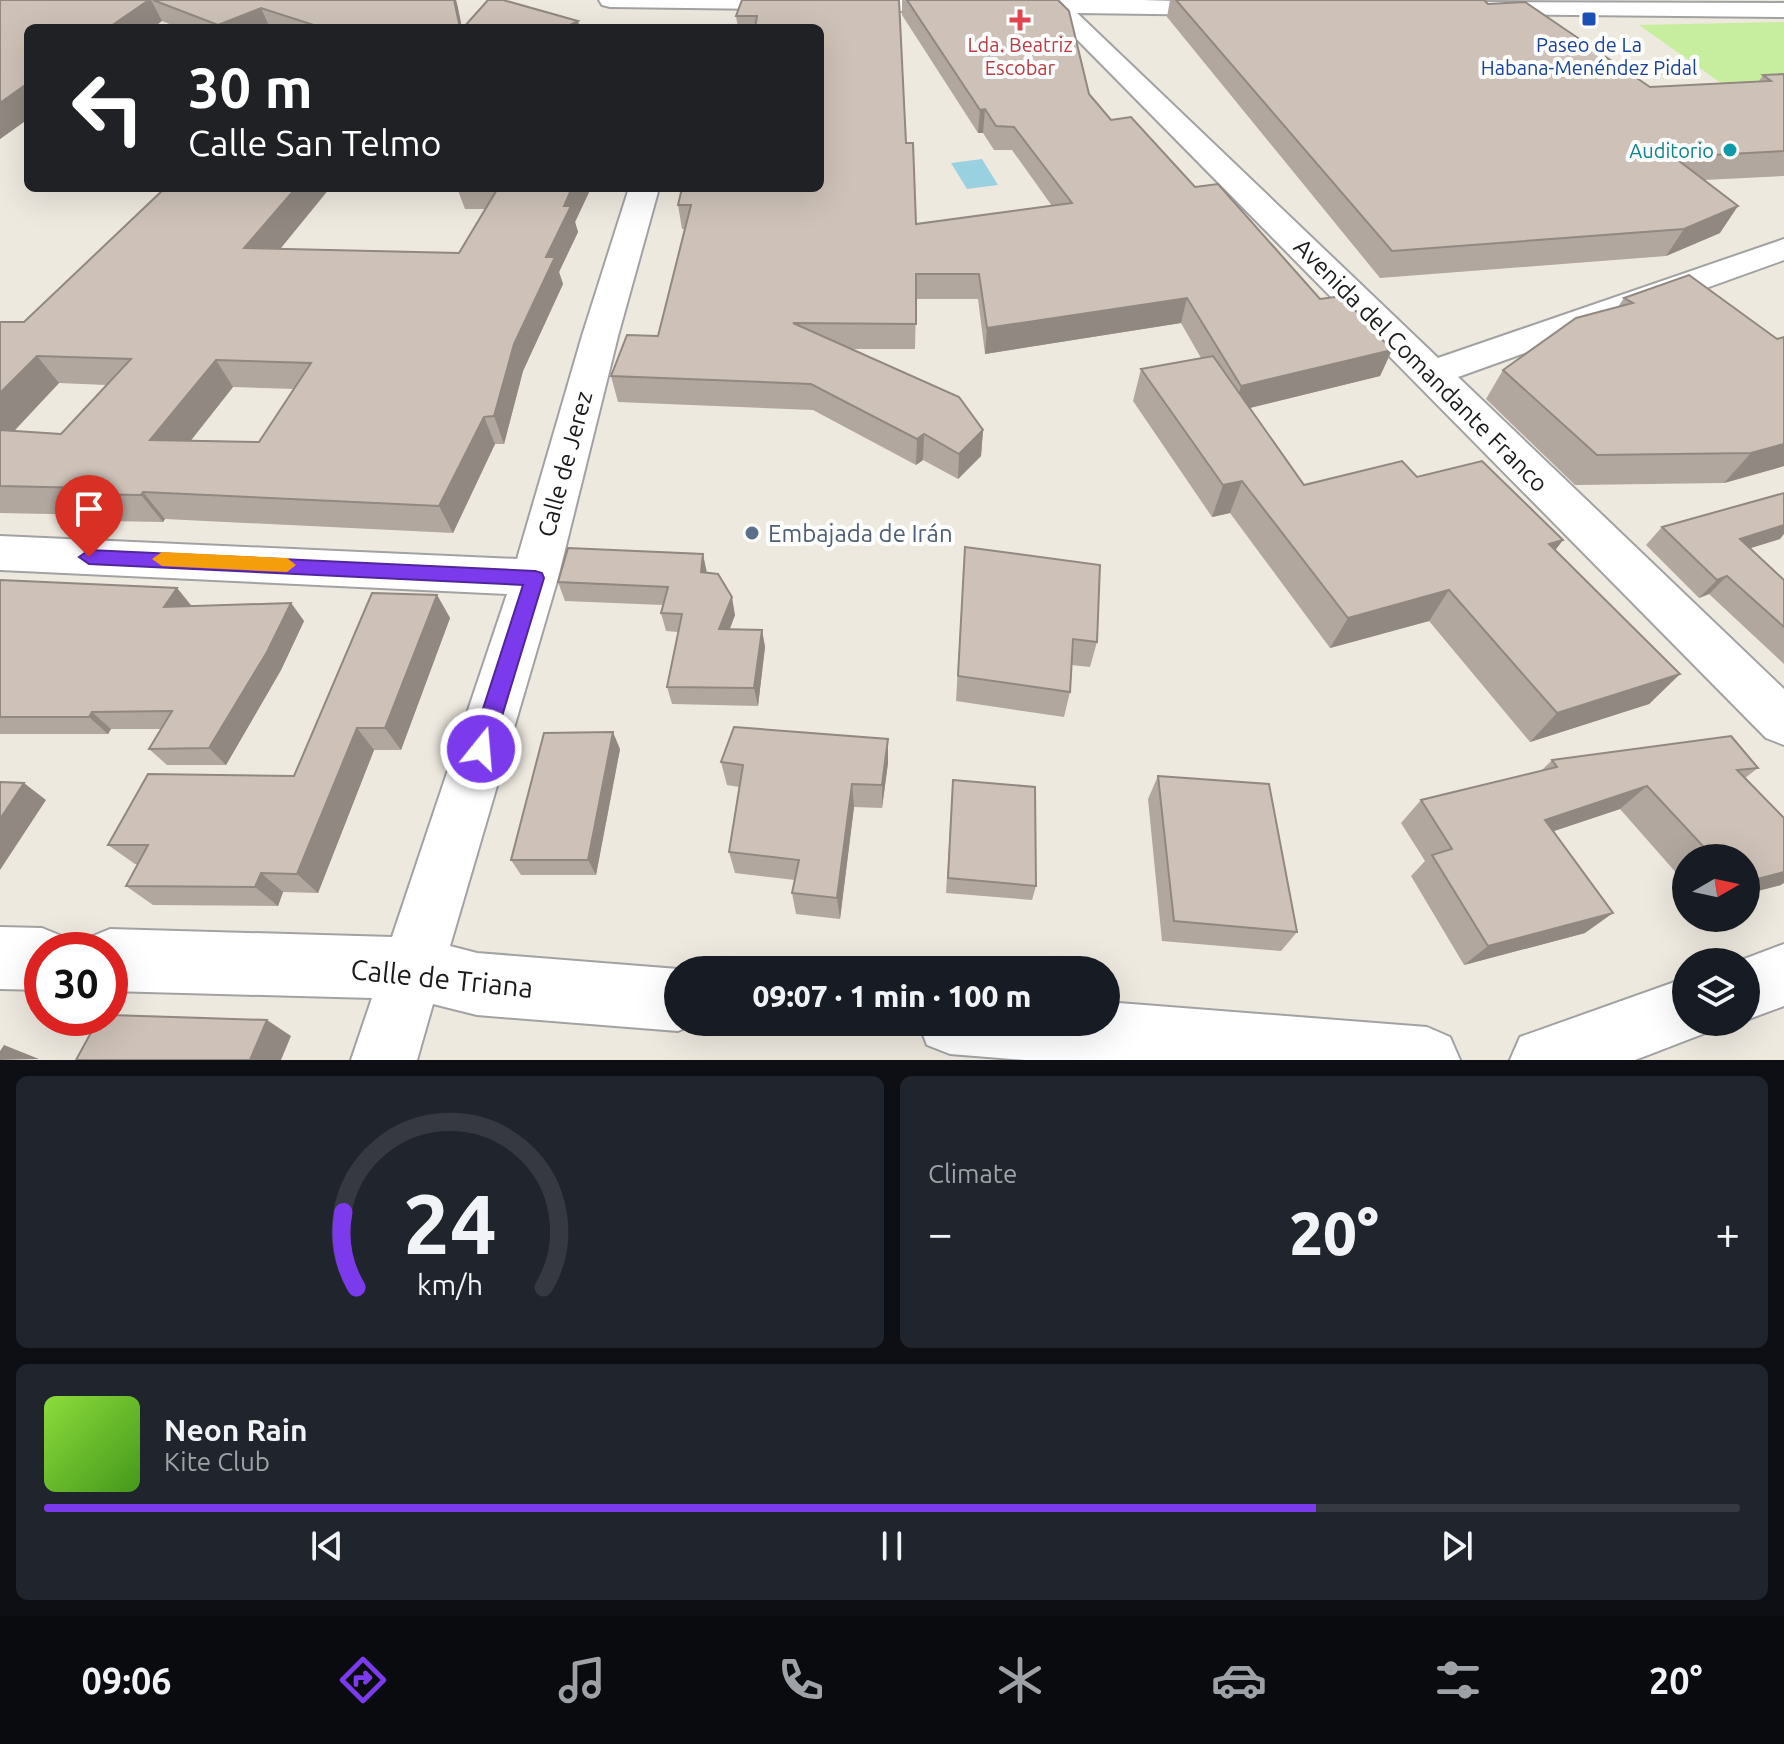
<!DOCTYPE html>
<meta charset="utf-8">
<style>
body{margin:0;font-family:Ubuntu,sans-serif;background:#20242c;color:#f1f3f6;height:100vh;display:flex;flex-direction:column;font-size:30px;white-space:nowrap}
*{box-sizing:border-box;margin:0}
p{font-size:26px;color:#9ea1a6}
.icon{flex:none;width:44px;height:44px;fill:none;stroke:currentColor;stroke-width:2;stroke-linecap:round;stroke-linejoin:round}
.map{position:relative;height:1060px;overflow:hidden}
.drawer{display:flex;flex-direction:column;gap:16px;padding:16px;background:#0d0f14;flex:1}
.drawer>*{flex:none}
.guide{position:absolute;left:24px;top:24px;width:800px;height:168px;border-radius:12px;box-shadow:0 8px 32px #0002;background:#202124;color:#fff;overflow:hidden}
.needle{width:52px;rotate:81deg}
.fabs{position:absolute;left:1672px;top:844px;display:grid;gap:16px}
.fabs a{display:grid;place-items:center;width:88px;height:88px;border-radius:50%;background:#171b24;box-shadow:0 8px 32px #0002;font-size:40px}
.speed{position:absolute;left:24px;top:932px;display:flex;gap:16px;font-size:40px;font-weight:700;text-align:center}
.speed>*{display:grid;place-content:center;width:104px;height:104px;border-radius:50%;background:#171b24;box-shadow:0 8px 32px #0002;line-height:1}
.speed .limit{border:12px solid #d22;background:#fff;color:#111}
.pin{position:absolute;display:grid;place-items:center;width:68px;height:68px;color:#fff;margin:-82px -34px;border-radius:50% 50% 50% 0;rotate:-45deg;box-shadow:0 0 8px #0007}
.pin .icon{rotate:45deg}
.me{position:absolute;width:88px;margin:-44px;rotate:17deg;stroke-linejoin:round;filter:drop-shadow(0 0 6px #0008)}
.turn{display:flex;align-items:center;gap:28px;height:168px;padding:0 32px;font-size:36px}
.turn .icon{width:104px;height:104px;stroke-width:2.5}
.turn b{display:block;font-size:56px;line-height:68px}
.big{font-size:60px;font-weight:800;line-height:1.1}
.drawer .widget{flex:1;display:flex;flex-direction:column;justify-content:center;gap:12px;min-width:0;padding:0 28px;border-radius:12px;background:#20242c}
.drawer .dial{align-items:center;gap:0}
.dial svg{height:208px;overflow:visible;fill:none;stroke:#363941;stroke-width:7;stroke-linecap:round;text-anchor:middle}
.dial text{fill:#f1f3f6;stroke:none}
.song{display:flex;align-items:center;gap:24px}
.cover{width:96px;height:96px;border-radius:12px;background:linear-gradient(135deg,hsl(90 70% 55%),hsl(100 70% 35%))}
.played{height:8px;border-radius:4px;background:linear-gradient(90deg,#7c3aed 75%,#363941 75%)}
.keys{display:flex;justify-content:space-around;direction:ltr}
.heat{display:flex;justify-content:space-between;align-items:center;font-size:44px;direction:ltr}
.drawer .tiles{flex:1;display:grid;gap:16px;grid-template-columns:1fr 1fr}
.widget:last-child{grid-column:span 2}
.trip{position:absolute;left:664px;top:956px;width:456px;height:80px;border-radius:40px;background:#171b24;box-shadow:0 8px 32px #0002;font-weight:800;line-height:80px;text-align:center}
.tabs{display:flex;height:128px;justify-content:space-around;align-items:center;background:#090b0e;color:#9ea1a6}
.tabs .icon{width:56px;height:56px}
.tabs .active{color:#7c3aed}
.tabs b{font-size:36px;color:#f1f3f6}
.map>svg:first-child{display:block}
</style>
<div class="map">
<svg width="1784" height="1060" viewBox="0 0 1784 1060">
<rect width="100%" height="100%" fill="#eee9df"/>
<polygon fill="#c6ee9e" points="1784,22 1784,86 1728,88 1639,25"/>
<polygon fill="#9ad1e1" points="982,159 998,185 967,189 951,163"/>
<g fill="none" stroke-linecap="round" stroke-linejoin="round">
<defs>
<g id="minor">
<polygon points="599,0 1142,0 1235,3 1239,8 1235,13 1227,15 1077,13 1438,358 1784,239 1784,260 1458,377 1784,689 1784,745 1766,738 1051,13 610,7 602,5"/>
<polygon points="1476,2 1784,3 1784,17 1468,14 1464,9 1468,4"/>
<polygon points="629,188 659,188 618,336 558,578 450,946 477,953 678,969 681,970 678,970 678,1022 700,1022 678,1031 477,1015 433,1004 417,1060 351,1060 372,998 110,991 110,950 84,950 88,938 110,929 392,937 507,594 0,570 0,536 517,559 582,336"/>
<polygon points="0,927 42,928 64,937 69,950 42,950 42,990 0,989"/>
<polygon points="1784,944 1784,1006 1746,1020 1746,962 1736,962"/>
<polygon points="1686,978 1686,1022 1713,1022 1708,1032 1635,1060 1510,1060 1520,1037"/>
<polygon points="1106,1002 1427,1027 1450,1037 1460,1060 1025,1060 950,1054 927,1045 918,1022 1106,1022"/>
</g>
</defs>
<use href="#minor" stroke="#a2a2a2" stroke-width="4"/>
<use href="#minor" fill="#fff" fill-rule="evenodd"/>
</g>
<g fill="#b1a79e" fill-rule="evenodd">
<polygon points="0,0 456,0 462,28 179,28 162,21 28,28 28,119 0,139"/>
<polygon points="742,0 899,0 906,143 913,143 916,224 1052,206 1012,150 994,150 983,133 978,133 902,15 902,0 1058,0 1069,11 1089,94 1111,120 1131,117 1195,187 1218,184 1320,299 1342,296 1392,350 1380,376 1250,408 1304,485 1402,461 1417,477 1482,461 1563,540 1555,550 1680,674 1649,704 1530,742 1429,621 1330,648 1230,513 1212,517 1133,401 1141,369 1201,358 1181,323 985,354 978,299 916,299 915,349 851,349 959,397 983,430 981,456 958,479 923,460 916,465 813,410 618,402 611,376 627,335 658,336 684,229 682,229 678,205 682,188 820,188 820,28 738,28 736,16"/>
<polygon points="1170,0 1484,0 1488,4 1650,87 1759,81 1763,75 1784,74 1784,176 1704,180 1720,233 1666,256 1380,278 1167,17"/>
<path d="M457 188H591L575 222 578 232 559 272 563 284 523 371 504 444H495L453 533 165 519 163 522 105 521 100 515 0 513V322H24L280 249 459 253 486 209H465ZM59 383 107 385 61 434 14 431ZM233 387 294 389 259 442 191 440Z"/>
<polygon points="1689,275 1784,466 1724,483 1575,485 1486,399 1503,370 1618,307 1624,298"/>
<polygon points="1662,527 1780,539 1750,548 1784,580 1784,664 1709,594 1699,598 1646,545"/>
<polygon points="965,547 1097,642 1090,667 1071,665 1070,692 1064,717 956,701"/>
<polygon points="707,573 735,615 730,629 762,630 765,647 758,706 672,704 667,687 678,632 666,631 661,613 663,605 565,601 558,582"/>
<polygon points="0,580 177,588 192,606 291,603 304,621 281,670 226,765 167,765 149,749 161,729 111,729 108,734 0,734"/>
<polygon points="437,595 450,618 401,750 374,750 318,893 283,892 278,906 153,905 126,886 138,864 135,864 108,845 294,776"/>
<polygon points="620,749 596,875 521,875 511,860"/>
<polygon points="1552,760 1758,768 1745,778 1781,885 1746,894 1746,858 1686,858 1686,884 1620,809 1554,831 1585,933 1464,965 1411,876 1425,861 1401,823 1421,800 1541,771"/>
<polygon points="721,762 888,763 882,808 854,807 840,919 796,914 792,893 795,880 735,873 729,852 739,787 727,785"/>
<polygon points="1158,776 1297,932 1281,951 1162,941 1148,799"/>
<polygon points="953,780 1036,886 1032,900 946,893"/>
</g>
<g fill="#908881">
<polygon points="149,0 151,0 162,21 153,28 108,28"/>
<polygon points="454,0 456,0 458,8 462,28 460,28"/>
<polygon points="261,8 270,28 220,28 218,25"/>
<polygon points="578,21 580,28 564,28"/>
<polygon points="28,83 28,119 0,139 0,103"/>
<polygon points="985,109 983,133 978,133 980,110"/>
<polygon points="296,188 330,188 259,275 244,248"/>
<polygon points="572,188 591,188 575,222 578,232 559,272 563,284 523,371 504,444 494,416 514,344 564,206"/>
<polygon points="1738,206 1720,233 1666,256 1684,229"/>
<polygon points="1187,298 1181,323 985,354 987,328"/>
<polygon points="1392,350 1380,376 1233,412 1241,386"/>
<polygon points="37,356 59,383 0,446 0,393"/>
<polygon points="216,360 233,387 170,467 150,440"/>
<polygon points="484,417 495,444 453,533 439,506"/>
<polygon points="983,430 981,456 958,479 959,454"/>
<polygon points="924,434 923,460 916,465 917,439"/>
<polygon points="1784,444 1784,466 1724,483 1751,453"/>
<polygon points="1242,481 1230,513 1212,517 1223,485"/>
<polygon points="143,492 165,519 163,522 141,495"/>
<polygon points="1784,525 1784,534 1780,539 1722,557 1740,539"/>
<polygon points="1563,540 1539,571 1549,544"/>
<polygon points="703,554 707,573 701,572"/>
<polygon points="1727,576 1709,594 1699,598 1717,580"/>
<polygon points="177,588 192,607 164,607"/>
<polygon points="1449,590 1429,621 1330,648 1348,618"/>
<polygon points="437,595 450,618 401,750 385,728"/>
<polygon points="732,597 735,615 723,646 719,629"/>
<polygon points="291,603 304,621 281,670 226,765 209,748"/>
<polygon points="762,630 765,647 758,706 754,688"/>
<polygon points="1680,674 1649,704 1530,742 1557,713"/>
<polygon points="92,712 111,729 108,734 89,717"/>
<polygon points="357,728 374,750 318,893 297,874"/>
<polygon points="613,732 620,749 596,875 588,860"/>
<polygon points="888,739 888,763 882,808 882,785"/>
<polygon points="24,783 46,800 0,870 0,819"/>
<polygon points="852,784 854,807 840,919 837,898"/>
<polygon points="1647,786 1620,809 1521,842 1545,820"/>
<polygon points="1784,872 1784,883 1781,885 1746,894 1746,882"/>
<polygon points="261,873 283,892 278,906 255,887"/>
<polygon points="1613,913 1585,933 1464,965 1488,946"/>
<polygon points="267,1020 291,1036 281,1060 250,1060"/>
<polygon points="4,1045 39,1059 0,1060 0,1051"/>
</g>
<g fill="#cec2b8" stroke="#908881" stroke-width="2" fill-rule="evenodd">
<polygon points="0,0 149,0 108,28 28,28 28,83 0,103"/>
<polygon points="153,0 454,0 460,28 323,28 261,8 218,25"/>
<polygon points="488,0 503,0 578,21 564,28 463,28"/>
<polygon points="742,0 899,0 906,143 913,143 916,224 1072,203 1014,127 996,126 985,109 980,110 907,0 1058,0 1069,11 1089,94 1111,120 1131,117 1195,187 1218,184 1320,299 1342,296 1392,350 1241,386 1187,298 987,328 979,274 916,274 916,324 793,323 959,397 983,430 959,454 924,434 917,439 811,384 611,376 627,335 658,336 691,205 678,205 682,188 820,188 820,28 755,28 757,16 736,16"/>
<polygon points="1176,0 1484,0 1488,4 1525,2 1650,87 1771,81 1763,75 1784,74 1784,151 1674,157 1738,206 1684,229 1392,251"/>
<path d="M165 188H296L244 248 459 253 498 188H572L564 206H571L546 257H555L514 344 494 416 484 417 439 506 143 492 141 495 82 494 87 488 0 486V430L61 434 131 359 37 356 0 393V322H24ZM216 360 311 363 259 442 150 440Z"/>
<polygon points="1689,275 1777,339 1784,337 1784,444 1751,453 1597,455 1503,370 1576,318 1633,303 1624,298"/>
<polygon points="1213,356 1304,485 1402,461 1417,477 1482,461 1563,540 1549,544 1680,674 1557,713 1449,590 1348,618 1242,481 1223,485 1141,369"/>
<polygon points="1784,493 1784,525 1740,539 1784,580 1784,627 1727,576 1717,580 1662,527"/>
<polygon points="965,547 1100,565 1097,642 1073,639 1070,692 958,676"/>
<polygon points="568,548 703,554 701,572 718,574 732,597 719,629 762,630 754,688 667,687 682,614 661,613 668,587 558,582"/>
<polygon points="0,580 177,588 164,607 291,603 267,652 209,748 149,749 172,711 92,712 89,717 0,717"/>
<polygon points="372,593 437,595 385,728 357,728 297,874 261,873 255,887 126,886 148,845 108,845 148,774 294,776"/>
<polygon points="734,727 888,739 882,785 852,784 837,898 792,893 799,860 729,852 743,765 721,762"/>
<polygon points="613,732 588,860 511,860 544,733"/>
<polygon points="1731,736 1758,768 1737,770 1784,818 1784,872 1746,882 1746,858 1714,858 1647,786 1545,820 1613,913 1488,946 1432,855 1452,849 1421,800 1557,767 1552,760"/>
<polygon points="1158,776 1269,784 1297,932 1174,921"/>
<polygon points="953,780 1035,787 1036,886 948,878"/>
<polygon points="0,782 24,783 0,819"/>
<polygon points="110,1015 267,1020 250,1060 76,1060 99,1018 110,1018"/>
</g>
<polygon fill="#7c3aed" stroke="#51269a" stroke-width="2" points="89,550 535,571 542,573 544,578 492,749 489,756 481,759 473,756 470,749 523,585 89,564 79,557"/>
<polygon fill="#f59e0b" points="162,552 287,558 296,565 287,572 162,566 152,559"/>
<rect fill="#1a4fb4" stroke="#fff" stroke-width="3" x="1581" y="11" width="16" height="16" rx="4"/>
<path fill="#e0444e" stroke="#fff" stroke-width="3" d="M1016 8h8v8h8v8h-8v8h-8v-8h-8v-8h8z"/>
<circle fill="#0f9aa8" stroke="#fff" stroke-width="3" cx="1730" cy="150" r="8"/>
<circle fill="#5c6f8a" stroke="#fff" stroke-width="3" cx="752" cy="533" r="8"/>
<g text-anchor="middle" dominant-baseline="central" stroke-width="8" stroke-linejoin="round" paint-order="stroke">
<g font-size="20" fill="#be3a42" stroke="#fff">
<text x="1020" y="44">Lda. Beatriz<tspan x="1020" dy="23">Escobar</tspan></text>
</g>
<g font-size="20" fill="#164399" stroke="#fff">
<text x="1589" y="44">Paseo de La<tspan x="1589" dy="23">Habana-Menéndez Pidal</tspan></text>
</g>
<g font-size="20" fill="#0d838f" stroke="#fff" text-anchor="end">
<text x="1714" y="150">Auditorio</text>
</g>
<g font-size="24" fill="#1b1b1b" stroke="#fff">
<text transform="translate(1421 365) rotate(45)">Avenida del Comandante Franco</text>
<text transform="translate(565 464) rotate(-75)">Calle de Jerez</text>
</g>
<g font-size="24" fill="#4e5e75" stroke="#fff" text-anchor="start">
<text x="768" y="533">Embajada de Irán</text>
</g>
<g font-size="28" fill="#1b1b1b" stroke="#fff">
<text transform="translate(442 978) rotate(6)">Calle de Triana</text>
</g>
</g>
</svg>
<div class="fabs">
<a><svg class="needle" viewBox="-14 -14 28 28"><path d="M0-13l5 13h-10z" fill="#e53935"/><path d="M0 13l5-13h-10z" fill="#9ea1a6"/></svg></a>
<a><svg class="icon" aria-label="layers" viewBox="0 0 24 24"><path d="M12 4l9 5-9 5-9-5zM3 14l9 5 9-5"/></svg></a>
</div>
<div class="speed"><div class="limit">30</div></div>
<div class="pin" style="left:89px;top:557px;background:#d93025"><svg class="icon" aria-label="arrive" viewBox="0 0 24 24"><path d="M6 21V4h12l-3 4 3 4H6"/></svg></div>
<svg class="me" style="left:481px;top:749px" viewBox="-20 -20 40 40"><circle r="17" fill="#7c3aed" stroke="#fff" stroke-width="3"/><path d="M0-11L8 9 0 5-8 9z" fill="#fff"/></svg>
<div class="trip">09:07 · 1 min · 100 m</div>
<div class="guide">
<div class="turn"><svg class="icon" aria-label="left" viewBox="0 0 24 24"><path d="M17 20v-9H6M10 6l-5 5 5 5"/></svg><div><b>30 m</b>Calle San Telmo</div></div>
</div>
</div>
<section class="drawer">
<div class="tiles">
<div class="widget dial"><svg viewBox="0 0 100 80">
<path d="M14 69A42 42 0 1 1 86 69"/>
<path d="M14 69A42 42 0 0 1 9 40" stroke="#7c3aed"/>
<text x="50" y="56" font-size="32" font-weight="700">24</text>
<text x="50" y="72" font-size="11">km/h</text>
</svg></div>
<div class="widget"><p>Climate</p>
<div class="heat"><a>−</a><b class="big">20°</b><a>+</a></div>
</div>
<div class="widget">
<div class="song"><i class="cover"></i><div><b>Neon Rain</b><p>Kite Club</p></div></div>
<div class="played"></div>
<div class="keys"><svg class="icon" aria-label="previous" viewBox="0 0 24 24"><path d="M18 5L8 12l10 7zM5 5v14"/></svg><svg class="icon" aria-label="pause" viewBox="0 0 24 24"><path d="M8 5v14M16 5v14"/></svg><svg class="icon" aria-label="next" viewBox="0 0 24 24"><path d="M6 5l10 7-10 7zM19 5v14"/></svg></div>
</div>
</div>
</section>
<nav class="tabs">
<b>09:06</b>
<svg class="icon active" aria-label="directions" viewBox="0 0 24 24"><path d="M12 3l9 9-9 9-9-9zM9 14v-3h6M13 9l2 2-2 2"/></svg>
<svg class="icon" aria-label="music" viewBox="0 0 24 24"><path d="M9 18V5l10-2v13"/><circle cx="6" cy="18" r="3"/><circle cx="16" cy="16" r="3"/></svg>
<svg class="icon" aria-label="phone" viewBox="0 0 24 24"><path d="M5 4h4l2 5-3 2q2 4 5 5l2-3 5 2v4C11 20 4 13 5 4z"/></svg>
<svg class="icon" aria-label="climate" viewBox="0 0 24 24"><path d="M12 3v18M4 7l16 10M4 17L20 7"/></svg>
<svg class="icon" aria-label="car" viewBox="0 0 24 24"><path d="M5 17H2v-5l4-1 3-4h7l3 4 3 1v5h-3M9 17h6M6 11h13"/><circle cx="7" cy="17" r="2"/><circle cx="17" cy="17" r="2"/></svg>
<svg class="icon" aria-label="filters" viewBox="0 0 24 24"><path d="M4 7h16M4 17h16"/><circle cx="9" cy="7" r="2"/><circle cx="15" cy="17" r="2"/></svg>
<b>20°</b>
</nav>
